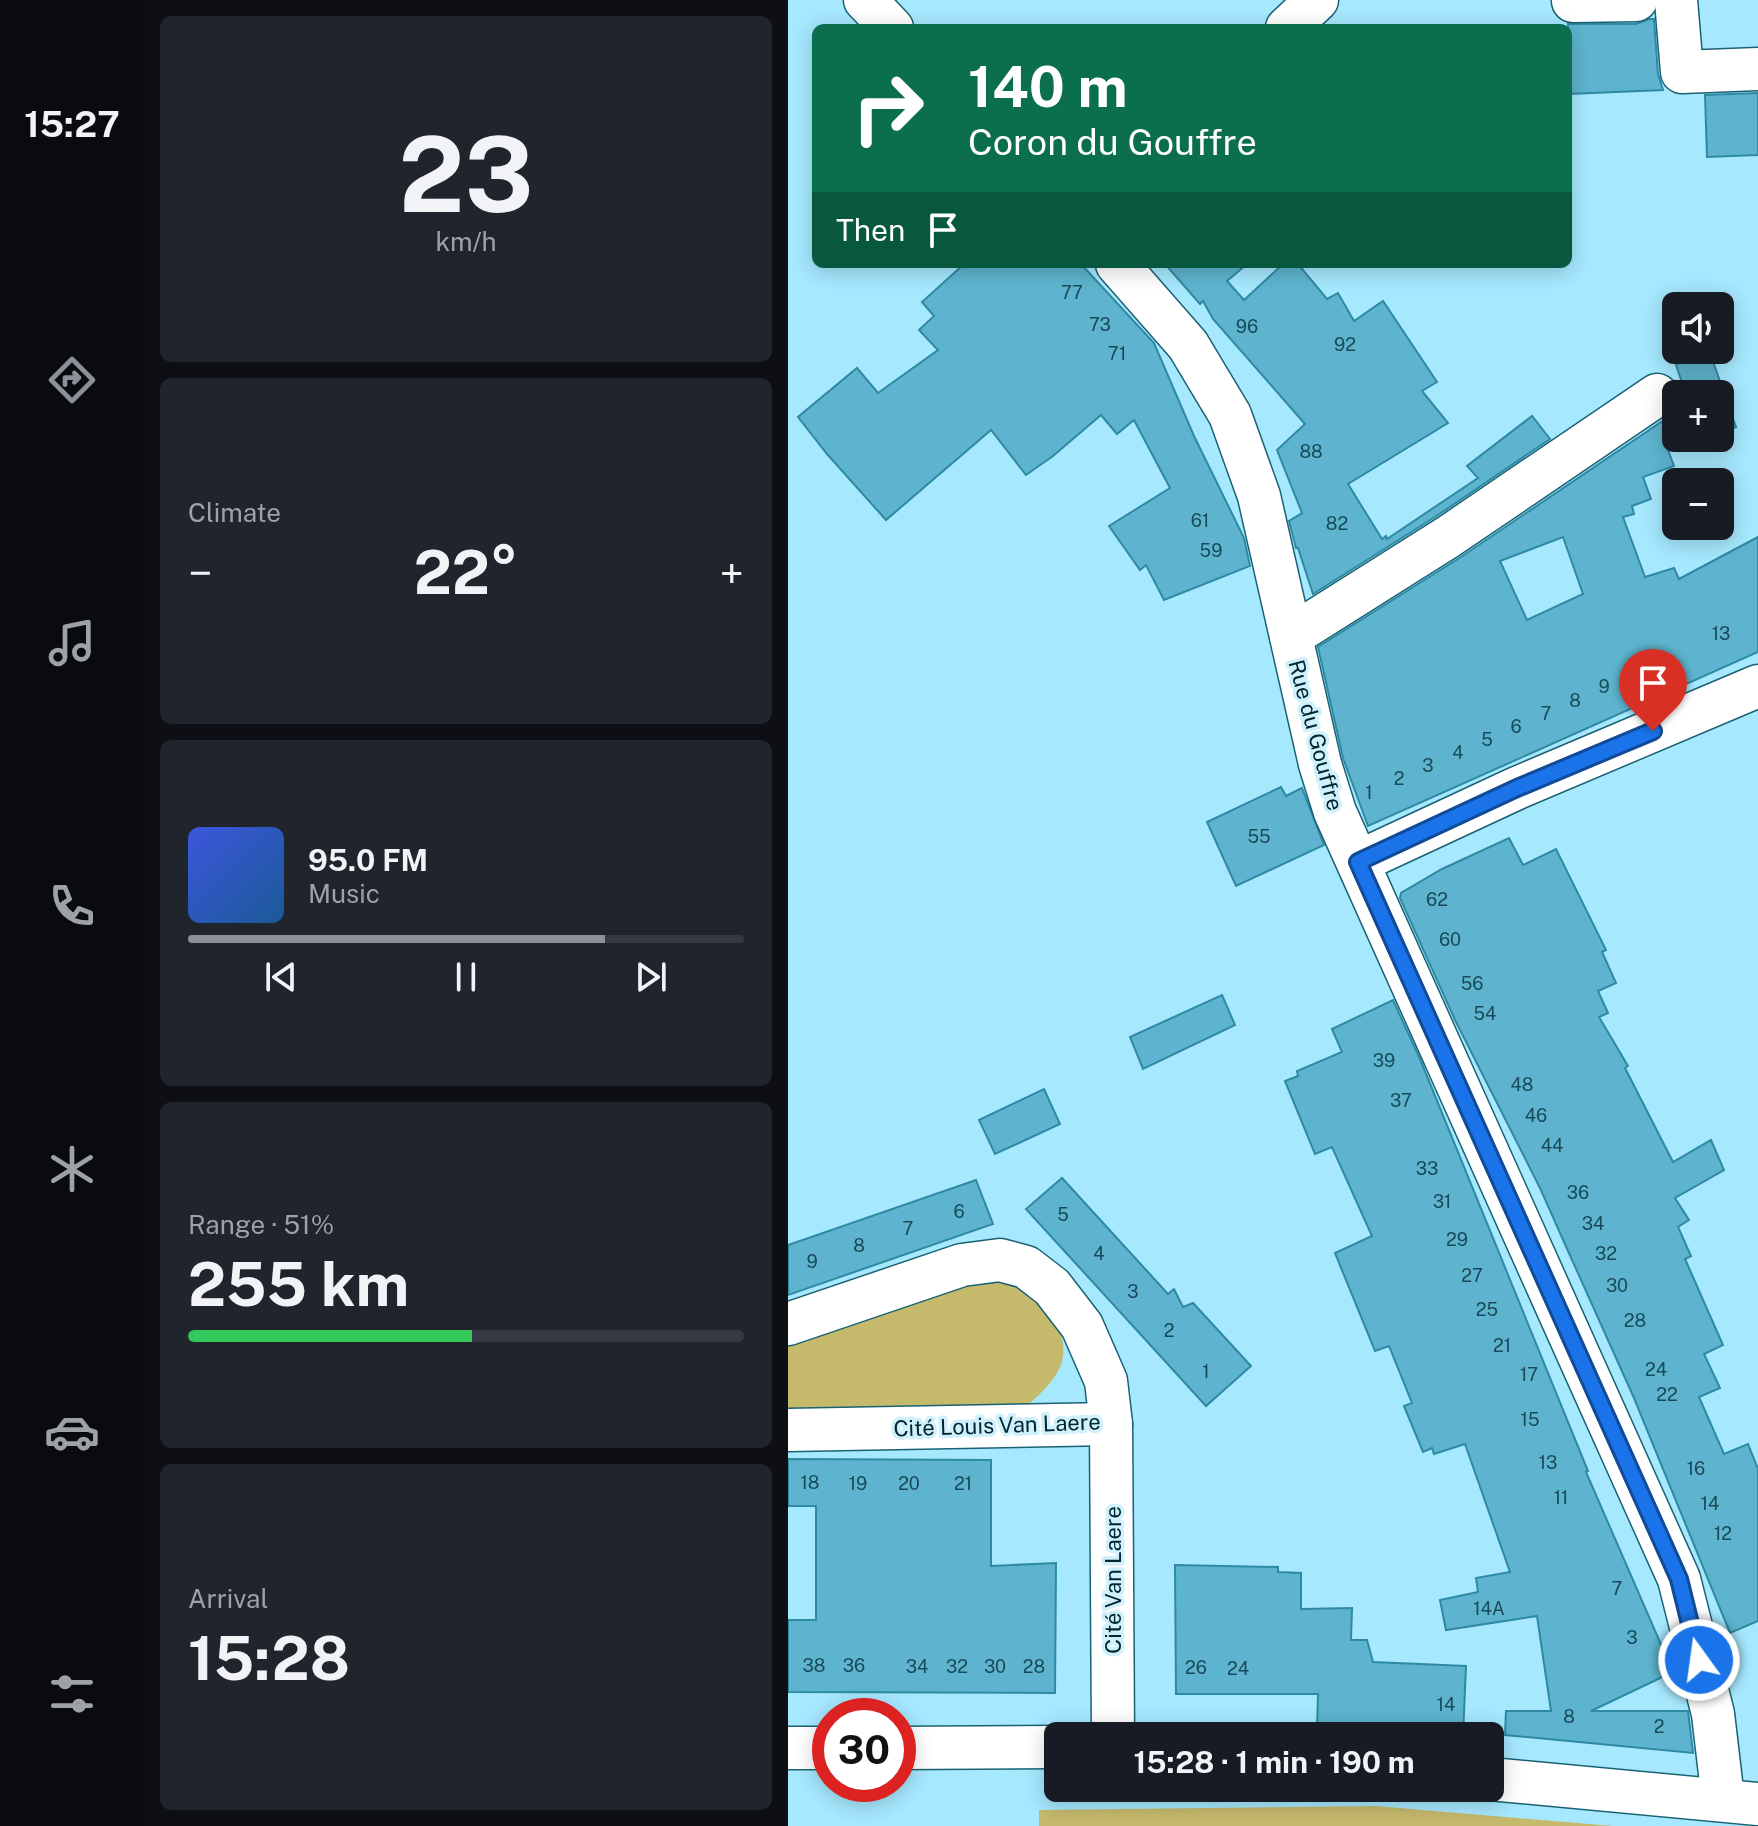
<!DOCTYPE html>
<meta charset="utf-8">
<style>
body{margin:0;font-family:"Public Sans",sans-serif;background:#20242c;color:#f1f3f6;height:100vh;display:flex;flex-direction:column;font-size:30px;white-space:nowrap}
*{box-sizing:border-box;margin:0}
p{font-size:26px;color:#9ea1a6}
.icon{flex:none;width:44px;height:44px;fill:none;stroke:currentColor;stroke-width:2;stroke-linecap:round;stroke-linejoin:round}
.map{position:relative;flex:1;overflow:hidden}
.sheet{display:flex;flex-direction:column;gap:16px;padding:16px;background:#0d0f14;width:644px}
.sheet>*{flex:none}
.top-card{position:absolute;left:24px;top:24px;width:760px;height:244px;border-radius:12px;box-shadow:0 4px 20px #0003;background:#0b6e4f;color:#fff;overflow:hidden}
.fabs{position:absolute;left:874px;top:292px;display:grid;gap:16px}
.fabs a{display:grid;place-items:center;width:72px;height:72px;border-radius:12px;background:#171b24;box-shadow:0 4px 20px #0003;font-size:40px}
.speed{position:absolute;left:24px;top:1698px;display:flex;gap:16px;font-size:40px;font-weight:700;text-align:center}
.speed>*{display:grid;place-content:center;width:104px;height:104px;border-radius:50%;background:#171b24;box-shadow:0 4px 20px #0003;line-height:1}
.speed .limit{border:12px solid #d22;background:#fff;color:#111}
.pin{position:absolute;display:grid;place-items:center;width:68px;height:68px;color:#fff;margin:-82px -34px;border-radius:50% 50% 50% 0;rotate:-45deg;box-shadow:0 0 8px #0007}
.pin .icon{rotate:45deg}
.me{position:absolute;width:88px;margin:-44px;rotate:346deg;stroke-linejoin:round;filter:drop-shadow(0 0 6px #0008)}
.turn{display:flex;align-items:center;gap:28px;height:168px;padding:0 24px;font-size:36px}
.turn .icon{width:104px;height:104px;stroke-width:2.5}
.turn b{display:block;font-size:56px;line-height:68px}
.then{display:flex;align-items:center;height:76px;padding:0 24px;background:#0003;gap:16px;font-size:30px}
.big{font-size:60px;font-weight:700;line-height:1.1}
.sheet .widget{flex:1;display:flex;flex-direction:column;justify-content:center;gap:12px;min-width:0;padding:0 28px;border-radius:12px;background:#20242c}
.sheet .dial{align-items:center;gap:0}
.dial b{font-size:104px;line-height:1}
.song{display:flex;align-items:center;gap:24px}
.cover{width:96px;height:96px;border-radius:12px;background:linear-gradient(135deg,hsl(230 70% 55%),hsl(210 70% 35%))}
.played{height:8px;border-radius:4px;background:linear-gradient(90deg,#8c9099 75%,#363941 75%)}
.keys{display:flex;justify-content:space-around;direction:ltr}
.heat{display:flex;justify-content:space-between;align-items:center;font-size:44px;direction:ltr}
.charge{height:12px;border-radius:6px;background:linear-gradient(90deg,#34c759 51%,#363941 0)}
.trip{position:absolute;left:256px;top:1722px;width:460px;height:80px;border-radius:12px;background:#171b24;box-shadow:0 4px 20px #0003;font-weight:700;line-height:80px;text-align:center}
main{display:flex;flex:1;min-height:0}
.tab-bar{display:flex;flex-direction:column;width:144px;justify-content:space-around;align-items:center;background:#090b0e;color:#9ea1a6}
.tab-bar .icon{width:56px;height:56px}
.tab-bar .current{color:#8c9099}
.tab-bar b{font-size:36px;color:#f1f3f6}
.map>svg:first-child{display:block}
</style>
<main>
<nav class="tab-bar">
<b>15:27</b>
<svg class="icon current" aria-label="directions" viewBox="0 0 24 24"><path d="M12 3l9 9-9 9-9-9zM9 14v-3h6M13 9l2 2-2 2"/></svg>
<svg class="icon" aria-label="music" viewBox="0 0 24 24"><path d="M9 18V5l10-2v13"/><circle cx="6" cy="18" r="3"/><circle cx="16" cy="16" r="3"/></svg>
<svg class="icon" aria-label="phone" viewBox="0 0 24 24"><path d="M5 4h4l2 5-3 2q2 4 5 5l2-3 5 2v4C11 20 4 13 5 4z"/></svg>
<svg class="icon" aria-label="climate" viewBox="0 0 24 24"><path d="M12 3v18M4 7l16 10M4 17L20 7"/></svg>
<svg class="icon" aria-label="car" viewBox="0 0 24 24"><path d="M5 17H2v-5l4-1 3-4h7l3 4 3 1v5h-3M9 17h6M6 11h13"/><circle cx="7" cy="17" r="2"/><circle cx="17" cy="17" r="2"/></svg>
<svg class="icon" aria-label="filters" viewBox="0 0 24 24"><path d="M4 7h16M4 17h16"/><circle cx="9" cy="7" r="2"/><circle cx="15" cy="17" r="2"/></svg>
</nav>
<section class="sheet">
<div class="widget dial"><b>23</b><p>km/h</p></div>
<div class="widget"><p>Climate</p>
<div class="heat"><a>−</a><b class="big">22°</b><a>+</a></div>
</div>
<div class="widget">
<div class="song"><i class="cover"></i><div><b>95.0 FM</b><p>Music</p></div></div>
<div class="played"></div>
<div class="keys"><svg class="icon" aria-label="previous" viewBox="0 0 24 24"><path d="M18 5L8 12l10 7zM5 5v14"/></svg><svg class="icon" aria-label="pause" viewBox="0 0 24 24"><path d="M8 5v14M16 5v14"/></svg><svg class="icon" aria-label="next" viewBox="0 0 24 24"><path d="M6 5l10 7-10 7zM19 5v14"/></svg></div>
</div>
<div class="widget"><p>Range · 51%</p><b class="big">255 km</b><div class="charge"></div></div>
<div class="widget"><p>Arrival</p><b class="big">15:28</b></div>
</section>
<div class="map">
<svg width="970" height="1826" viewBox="0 0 970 1826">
<rect width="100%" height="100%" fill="#a6e8fe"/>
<g fill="#c5b96c">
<path d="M226 1278C247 1288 250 1294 262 1312 290 1356 271 1379 235 1409L0 1413V1345L161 1287Z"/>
<polygon points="588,1806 825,1826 251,1826 251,1810"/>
</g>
<g fill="#5eb4ce" stroke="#2f89a3" stroke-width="2" fill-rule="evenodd">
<polygon points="862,19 866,19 870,74 875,90 781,94 780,24 848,24"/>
<polygon points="970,93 970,155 919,157 917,95"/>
<polygon points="176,264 293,264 366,343 406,436 456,538 462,566 376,600 358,565 352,570 321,526 382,488 346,420 329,434 313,415 265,456 238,475 203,430 98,520 39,454 10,417 69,368 90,393 150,350 131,330 146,316 134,302"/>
<polygon points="377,264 459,264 439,281 456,300 495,264 510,264 539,299 550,293 566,321 595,301 649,382 634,391 660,423 560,484 594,539 598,536 599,539 690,478 679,466 744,416 762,439 647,517 525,594 510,548 508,548 501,521 514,513 489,450 517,424 425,319 415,301 412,304"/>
<polygon points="913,350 921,350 948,427 932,432 932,394 898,394 888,365"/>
<path d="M888 412V438H915L880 450 886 466 855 477 863 499 844 506 846 514 835 517 857 577 886 568 891 579 970 537V652L580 826 555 758 530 647 673 557ZM775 537 795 594 739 620 712 561Z"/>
<polygon points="493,787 498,796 514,788 536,845 448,886 419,822"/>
<polygon points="721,838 735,865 768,849 818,950 814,952 828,983 810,991 820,1013 811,1017 840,1066 837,1068 885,1162 923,1140 936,1170 887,1198 901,1220 890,1227 903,1256 897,1259 935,1345 916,1354 932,1388 911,1397 936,1454 960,1444 970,1469 970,1621 942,1633 846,1398 780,1251 752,1188 667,1020 612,898 613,893 654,869"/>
<polygon points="434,995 447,1025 355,1069 342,1037"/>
<polygon points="605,1000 632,1059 800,1471 798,1472 885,1672 803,1711 900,1711 905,1753 717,1735 718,1711 763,1711 749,1616 658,1630 652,1600 690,1592 688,1578 722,1572 677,1444 646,1454 644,1448 635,1452 616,1406 624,1403 601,1346 587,1351 547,1253 584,1236 544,1147 527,1154 497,1081 510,1076 509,1071 554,1052 544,1029"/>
<polygon points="256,1089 272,1124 207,1154 191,1120"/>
<polygon points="274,1178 380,1294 386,1289 395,1307 405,1303 463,1366 418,1406 238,1209"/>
<polygon points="188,1180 205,1224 0,1295 0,1245"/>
<polygon points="0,1459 203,1460 203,1566 268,1563 267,1693 0,1692 0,1620 28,1620 28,1506 0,1506"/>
<polygon points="387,1565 490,1567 490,1572 513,1573 513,1609 564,1608 563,1640 579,1640 585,1662 678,1666 675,1736 529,1729 530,1694 388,1694"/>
</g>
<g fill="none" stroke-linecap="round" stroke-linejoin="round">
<defs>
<g id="minor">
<polyline points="77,0 104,28"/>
<polyline points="888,0 894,72 970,69"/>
<polyline points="785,1 848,0"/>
<polyline points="499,28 529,0"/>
<polyline points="329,264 400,345 442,415 471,496 532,764 547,812 891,1579 925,1714 935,1799"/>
<polyline points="503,636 660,537 869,395"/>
<polyline points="570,862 729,788 970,686"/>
<polyline points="0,1324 174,1265 212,1260 238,1267 264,1287 294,1326 318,1381 323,1424 325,1736"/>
<polyline points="0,1430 323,1424"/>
<polyline points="0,1748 42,1748"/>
<polyline points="110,1748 270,1747"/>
<polyline points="702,1779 970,1804"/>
</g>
</defs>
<use href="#minor" stroke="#1b6174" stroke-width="45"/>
<use href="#minor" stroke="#fff" stroke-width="42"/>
</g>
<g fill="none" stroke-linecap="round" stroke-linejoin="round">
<defs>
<polyline id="route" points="865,731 729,788 570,862 891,1579 911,1660"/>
</defs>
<use href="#route" stroke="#114b97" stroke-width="20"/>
<use href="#route" stroke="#1a73e8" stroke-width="14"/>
</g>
<g text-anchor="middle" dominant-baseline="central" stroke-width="7" stroke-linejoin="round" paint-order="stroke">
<g font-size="18" fill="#184a58">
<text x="284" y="292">77</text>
<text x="312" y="324">73</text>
<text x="459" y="326">96</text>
<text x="557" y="344">92</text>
<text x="329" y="353">71</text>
<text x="523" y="451">88</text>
<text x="412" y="520">61</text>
<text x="549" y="523">82</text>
<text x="423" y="550">59</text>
<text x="933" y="633">13</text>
<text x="816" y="686">9</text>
<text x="787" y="700">8</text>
<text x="758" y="713">7</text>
<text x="728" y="726">6</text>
<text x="699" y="739">5</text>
<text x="670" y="752">4</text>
<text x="640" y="765">3</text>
<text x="611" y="778">2</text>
<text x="581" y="792">1</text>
<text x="471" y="836">55</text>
<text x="649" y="899">62</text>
<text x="662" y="939">60</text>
<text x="684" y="983">56</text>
<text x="697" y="1013">54</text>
<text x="596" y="1060">39</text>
<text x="734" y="1084">48</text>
<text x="613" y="1100">37</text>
<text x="748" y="1115">46</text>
<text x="764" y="1145">44</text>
<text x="639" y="1168">33</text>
<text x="790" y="1192">36</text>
<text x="654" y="1201">31</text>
<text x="171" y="1211">6</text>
<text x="275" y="1214">5</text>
<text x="805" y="1223">34</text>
<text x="120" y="1228">7</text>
<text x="669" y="1239">29</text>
<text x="71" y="1245">8</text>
<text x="311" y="1253">4</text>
<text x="818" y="1253">32</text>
<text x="24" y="1261">9</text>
<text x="684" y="1275">27</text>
<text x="829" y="1285">30</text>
<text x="345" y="1291">3</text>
<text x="699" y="1309">25</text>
<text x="847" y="1320">28</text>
<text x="381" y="1330">2</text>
<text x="714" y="1345">21</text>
<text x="868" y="1369">24</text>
<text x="418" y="1371">1</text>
<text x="741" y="1374">17</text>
<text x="879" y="1394">22</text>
<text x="742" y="1419">15</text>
<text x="760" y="1462">13</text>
<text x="908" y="1468">16</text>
<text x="22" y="1482">18</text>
<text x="70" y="1483">19</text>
<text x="121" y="1483">20</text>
<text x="175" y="1483">21</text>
<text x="773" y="1497">11</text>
<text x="922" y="1503">14</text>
<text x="935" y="1533">12</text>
<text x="829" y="1588">7</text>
<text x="701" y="1608">14A</text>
<text x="844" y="1637">3</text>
<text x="26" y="1665">38</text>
<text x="66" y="1665">36</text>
<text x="129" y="1666">34</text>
<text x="169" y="1666">32</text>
<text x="207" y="1666">30</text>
<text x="246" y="1666">28</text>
<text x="408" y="1667">26</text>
<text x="450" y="1668">24</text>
<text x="658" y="1704">14</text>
<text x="781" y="1716">8</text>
<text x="871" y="1726">2</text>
</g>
<g font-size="22" fill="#002731" stroke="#d0f0fb">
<text transform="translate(528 735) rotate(75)">Rue du Gouffre</text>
<text transform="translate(209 1425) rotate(-2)">Cité Louis Van Laere</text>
<text transform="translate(325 1580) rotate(-90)">Cité Van Laere</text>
</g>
</g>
</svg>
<div class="fabs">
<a><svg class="icon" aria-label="sound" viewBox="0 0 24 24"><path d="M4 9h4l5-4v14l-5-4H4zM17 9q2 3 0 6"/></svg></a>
<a>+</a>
<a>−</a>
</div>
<div class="speed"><div class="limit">30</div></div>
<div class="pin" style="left:865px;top:731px;background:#d93025"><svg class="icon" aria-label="arrive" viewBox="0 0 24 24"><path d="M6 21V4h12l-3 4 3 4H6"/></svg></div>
<svg class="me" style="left:911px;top:1660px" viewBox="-20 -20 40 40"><circle r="17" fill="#1a73e8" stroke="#fff" stroke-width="3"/><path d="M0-11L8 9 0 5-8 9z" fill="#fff"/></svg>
<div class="trip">15:28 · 1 min · 190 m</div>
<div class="top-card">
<div class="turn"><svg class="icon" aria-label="right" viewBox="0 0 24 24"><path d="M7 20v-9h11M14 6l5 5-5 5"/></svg><div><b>140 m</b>Coron du Gouffre</div></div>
<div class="then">Then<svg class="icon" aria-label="arrive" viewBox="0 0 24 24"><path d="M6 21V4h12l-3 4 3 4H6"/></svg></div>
</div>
</div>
</main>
